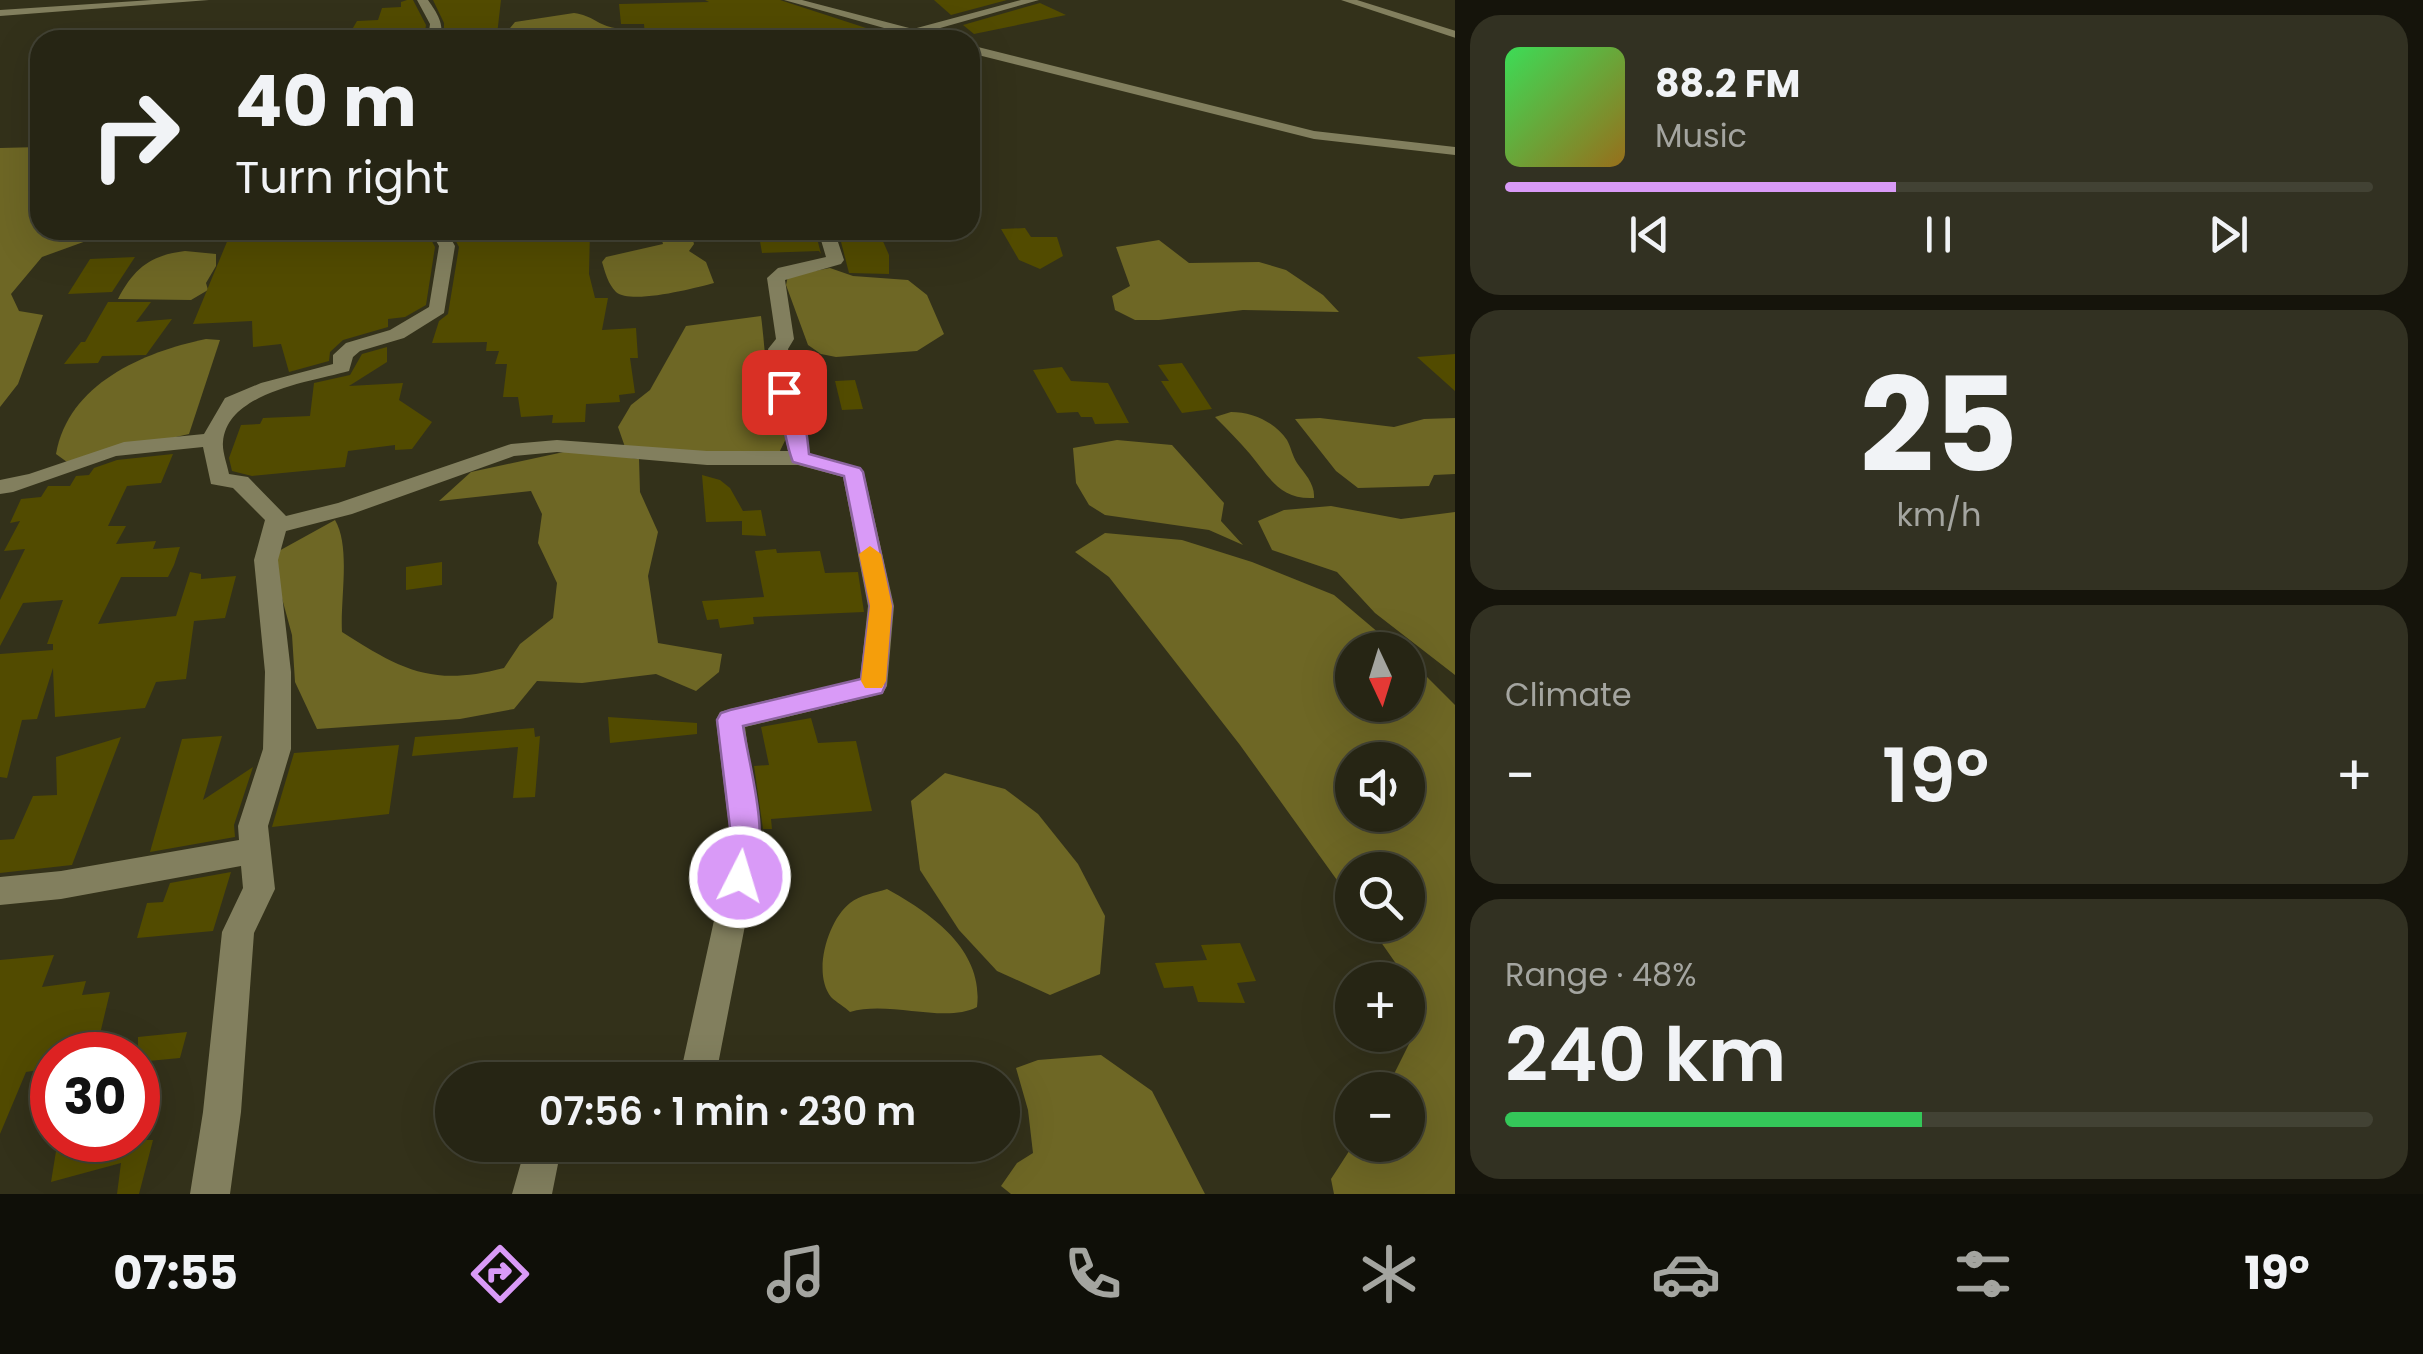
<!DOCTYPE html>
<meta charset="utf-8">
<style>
body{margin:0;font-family:Poppins,sans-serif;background:#323122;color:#f1f3f6;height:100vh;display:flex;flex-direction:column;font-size:38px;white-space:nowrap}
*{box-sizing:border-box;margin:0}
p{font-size:32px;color:#a4a5a0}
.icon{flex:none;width:55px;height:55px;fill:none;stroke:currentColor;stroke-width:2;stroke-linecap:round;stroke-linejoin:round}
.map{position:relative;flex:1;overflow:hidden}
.details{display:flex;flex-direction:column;gap:15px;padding:15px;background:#15140b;width:968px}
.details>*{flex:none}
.banner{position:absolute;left:30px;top:30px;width:950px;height:210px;border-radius:30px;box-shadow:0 10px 40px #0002,0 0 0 2px #424234;background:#262514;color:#f1f3f6;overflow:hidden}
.needle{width:65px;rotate:176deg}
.tools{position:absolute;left:1335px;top:632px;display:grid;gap:20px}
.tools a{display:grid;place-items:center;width:90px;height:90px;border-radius:50%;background:#262514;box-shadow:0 10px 40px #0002,0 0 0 2px #424234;font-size:50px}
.speed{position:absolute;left:30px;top:1032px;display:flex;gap:20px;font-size:50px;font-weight:700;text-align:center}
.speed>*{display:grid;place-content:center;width:130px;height:130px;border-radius:50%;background:#262514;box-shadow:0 10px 40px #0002,0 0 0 2px #424234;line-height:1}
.speed .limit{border:15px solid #d22;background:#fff;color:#111}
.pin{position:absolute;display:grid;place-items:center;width:85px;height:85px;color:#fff;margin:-42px;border-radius:20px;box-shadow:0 5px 15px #0006}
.me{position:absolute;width:110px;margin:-55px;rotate:5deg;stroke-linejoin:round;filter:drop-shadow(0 0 8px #0008)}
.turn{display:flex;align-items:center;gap:35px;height:210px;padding:0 40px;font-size:45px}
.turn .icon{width:130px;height:130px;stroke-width:2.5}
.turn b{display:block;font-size:70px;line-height:85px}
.big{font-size:75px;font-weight:600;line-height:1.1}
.details .tile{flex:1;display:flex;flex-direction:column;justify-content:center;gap:15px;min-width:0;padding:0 35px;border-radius:30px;background:#323122}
.details .dial{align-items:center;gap:0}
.dial b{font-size:130px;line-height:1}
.song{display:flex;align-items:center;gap:30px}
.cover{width:120px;height:120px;border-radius:15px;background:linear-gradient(135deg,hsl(130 70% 55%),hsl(40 70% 35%))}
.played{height:10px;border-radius:5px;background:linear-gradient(90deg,#d99af7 45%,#424234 45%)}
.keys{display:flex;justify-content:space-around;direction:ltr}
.heat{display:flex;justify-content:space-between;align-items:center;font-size:55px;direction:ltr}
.charge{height:15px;border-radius:8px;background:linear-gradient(90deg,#34c759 48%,#424234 0)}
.trip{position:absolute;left:435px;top:1062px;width:585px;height:100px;border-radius:50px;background:#262514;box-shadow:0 10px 40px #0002,0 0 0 2px #424234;font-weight:600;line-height:100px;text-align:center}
.menu{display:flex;height:160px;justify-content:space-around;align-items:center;background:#0f0f08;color:#a4a5a0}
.menu .icon{width:70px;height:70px}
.menu .active{color:#d99af7}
.menu b{font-size:45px;color:#f1f3f6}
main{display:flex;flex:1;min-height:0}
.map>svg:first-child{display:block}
</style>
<main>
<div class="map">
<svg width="1456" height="1194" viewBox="0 0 1456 1194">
<rect width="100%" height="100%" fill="#33311a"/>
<g fill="#6e6725" fill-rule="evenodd">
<path d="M574 13C592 15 599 26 615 28L622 40H500L515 22Z"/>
<polygon points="40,147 40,230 100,230 100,236 42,257 11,294 19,311 43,315 18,384 0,407 0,148"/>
<path d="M659 230 691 233 694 244 689 251 706 262 714 283C695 288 631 305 616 292 608 284 605 272 602 262L606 257 663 244Z"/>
<polygon points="1159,240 1189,263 1259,262 1286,270 1323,295 1339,312 1243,310 1159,320 1135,320 1115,310 1112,296 1130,286 1116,247"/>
<path d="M185 251 216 254V266L206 283 208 290 191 300 118 299C134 268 151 255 185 251Z"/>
<polygon points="830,268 853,276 908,280 927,295 944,334 917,351 836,357 821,354 808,345 786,285 788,276"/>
<path d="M761 316C767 361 763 389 792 426L779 453 740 455 625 447 618 427 631 405 650 390 686 326Z"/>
<path d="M206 339 220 340 189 434 67 462 56 454C68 384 143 352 206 339Z"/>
<path d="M1231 412C1252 412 1275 422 1287 440 1291 447 1292 455 1297 463 1305 474 1315 484 1314 498 1280 500 1269 477 1250 454 1239 441 1227 429 1215 417Z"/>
<polygon points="1320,418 1394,427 1424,419 1455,418 1455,474 1434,475 1429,486 1358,488 1336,471 1295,419"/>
<polygon points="1117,440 1172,445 1224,503 1221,521 1243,545 1209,530 1105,515 1089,505 1076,483 1073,448"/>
<path d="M573 450 639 459 640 492 658 532 648 576 658 643 722 654 719 672 696 691 656 674 582 683 537 681 514 709 460 719 317 729 295 682 292 635 280 591 277 552 335 520C351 547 340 599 342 632 402 670 432 687 504 668L520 644 553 618 557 583 538 543 542 514 531 491 439 501 471 472Z"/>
<polygon points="1331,506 1401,519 1455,512 1455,675 1375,613 1337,572 1272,550 1258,521 1284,510"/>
<path d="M1105 533 1182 540 1252 562 1334 595 1399 650H1352V705H1408V658L1455 705V1194H1334L1331 1179 1353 1145H1408V1090H1386L1427 1008 1369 925H1408V870H1352V901L1240 745 1109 577 1075 552ZM1352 760H1408V815H1352Z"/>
<polygon points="945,773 1005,789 1038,814 1078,864 1105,916 1100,974 1050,995 997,971 959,930 920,870 911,801"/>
<path d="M887 889C932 914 984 950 977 1007 945 1024 889 1000 850 1012 845 1007 836 1002 831 997 812 973 828 920 850 903 860 895 875 893 887 889Z"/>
<polygon points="1101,1055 1152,1091 1205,1194 1011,1194 1001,1186 1017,1163 1033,1153 1028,1110 1016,1068 1038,1060"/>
</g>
<g fill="#524b00">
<polygon points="407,0 413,0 426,25 424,40 346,40 357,21 378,20 382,8 401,7 401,2"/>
<polygon points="433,0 501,0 497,35 444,40 444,23"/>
<polygon points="705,0 780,0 903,40 790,40 755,31 717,33 716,28 676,29 676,36 645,37 644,24 621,24 619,4 709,2"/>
<polygon points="934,0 1007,0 951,15"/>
<polygon points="1040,3 1066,15 974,34 963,25"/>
<polygon points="1025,228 1031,237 1057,237 1063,256 1040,269 1019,260 1001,229"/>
<polygon points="379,230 378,234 427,232 435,247 426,305 405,317 388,319 388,327 343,340 330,352 329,361 289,372 281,344 253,347 252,321 193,324 231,232"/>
<polygon points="450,230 590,230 589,274 595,298 608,298 602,330 636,328 638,358 630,358 635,393 619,395 620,402 586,404 585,422 552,423 553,415 521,417 518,397 503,397 507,364 495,364 499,351 486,351 487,342 432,343 439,321 448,314 459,247"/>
<polygon points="758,230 815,230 821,254 819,251 762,253"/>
<polygon points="838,230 878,230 889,255 889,274 849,273"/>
<polygon points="135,257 112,292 68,294 90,259"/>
<polygon points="108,302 151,302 136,322 172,319 146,355 102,356 98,363 64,364 81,342 85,342"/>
<polygon points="387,347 387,362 349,386 403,383 399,400 432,422 412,449 395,450 395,445 348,451 345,467 252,476 232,471 229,458 241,425 260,424 263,418 310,416 314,383 350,375 362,354"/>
<polygon points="1456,354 1456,392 1417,357"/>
<polygon points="1182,363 1212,409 1182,413 1161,381 1169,381 1158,365"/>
<polygon points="1062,367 1071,381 1108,383 1129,423 1095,424 1092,417 1081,417 1078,412 1057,413 1033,370"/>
<polygon points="855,380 863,409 842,410 835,381"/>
<polygon points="173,454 161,483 127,486 108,526 126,526 116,544 156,541 153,549 180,547 174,565 168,577 121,577 98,624 176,616 190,572 201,574 201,579 236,576 225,618 194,621 186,679 156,682 145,708 55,717 53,668 37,719 22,720 7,778 0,777 0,654 53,650 53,644 47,644 63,600 23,603 0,646 0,600 25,549 4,551 20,521 10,523 21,499 41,497 48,486 70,486 76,476 89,475 94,468 117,460"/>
<polygon points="702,475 720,480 730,488 743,511 761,510 766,536 742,535 742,521 706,522"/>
<polygon points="776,549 777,553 820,551 825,573 858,572 864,612 753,617 754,624 720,628 718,619 707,620 702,601 764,597 755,551"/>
<polygon points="442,562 442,585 406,590 406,567"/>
<polygon points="608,717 697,723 697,734 610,743"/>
<polygon points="811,718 818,743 856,741 872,811 771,819 772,829 763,829 754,766 769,765 761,727"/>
<polygon points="534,728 535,737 540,736 535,797 513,798 518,747 412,756 415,737"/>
<polygon points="222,736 203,800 253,767 234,825 235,837 150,852 182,739"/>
<polygon points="121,737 72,865 0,873 0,840 14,839 33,796 57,795 56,757"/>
<polygon points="399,745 389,814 272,827 294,753"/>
<polygon points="231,872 213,931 137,938 147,903 163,902 170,883"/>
<polygon points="1240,943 1256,981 1237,983 1245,1003 1198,1002 1193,986 1164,988 1155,963 1207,960 1201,945"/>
<polygon points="54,955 42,987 86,981 82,995 110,992 95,1055 52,1055 52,1068 26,1072 0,1134 0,960"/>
<polygon points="187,1032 180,1058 138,1062 138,1037"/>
<polygon points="76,1140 153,1140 139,1194 117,1194 121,1163 51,1182 57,1145"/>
</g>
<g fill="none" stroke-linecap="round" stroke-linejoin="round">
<g fill="#827f5e" fill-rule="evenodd">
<polygon points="152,0 209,0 0,16 0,10"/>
<path d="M417 0H428C437 13 445 24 440 40H428L430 24Z"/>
<polygon points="784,0 802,0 913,29 1021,0 1039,0 926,32 947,40 927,40"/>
<polygon points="1341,0 1357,0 1456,31 1456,38"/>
<polygon points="970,45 1314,131 1456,147 1456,155 1314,139 970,53"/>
<path d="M430 230H446L455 246 444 313 404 338 360 351 353 357 349 371C310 382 227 392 223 442 222 451 227 464 229 474L248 477 286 516 338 503 511 444 557 440 707 451H788L768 349 776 339 767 278 778 268 826 257 818 230H834L844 260 841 264 785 280 794 339 788 349 809 454 861 468 864 473 894 606 887 686 883 693 873 696 745 727 761 843 715 1080H679L731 843 716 720 720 712 730 709 860 679 868 606 843 477 798 465H707L557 452 514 456 352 514 286 531 278 560 291 672V749L268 826 275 889 254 933 241 1112 230 1194H190L203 1112 222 932 243 888 241 866 61 899 0 905V877L61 871 239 840 238 826 263 749 265 672 254 560 265 520 233 488 211 484 203 447 116 456 13 492 0 494V480L29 474 124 442 204 434 225 398 261 383 333 364V355L346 343 390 330 429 307 439 246Z"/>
<polygon points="526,1145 573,1145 567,1158 558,1164 552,1194 512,1194"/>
</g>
</g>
<path fill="#d99af7" stroke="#8d64a1" stroke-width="2.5" d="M784 387C804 395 807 435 809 454L860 468 863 472 892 606 885 686 882 693 873 695 743 726C751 776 772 839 750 886L740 890 729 886 725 877 732 844 717 720 721 713 730 710 861 679 870 606 844 476 793 462C785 443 783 415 775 392Z"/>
<polygon fill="#f59e0b" points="870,546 881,554 892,606 886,681 882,688 865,688 861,681 870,606 859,554"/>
</svg>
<div class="tools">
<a><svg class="needle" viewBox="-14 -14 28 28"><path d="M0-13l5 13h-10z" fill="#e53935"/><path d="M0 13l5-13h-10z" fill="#a4a5a0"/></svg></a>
<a><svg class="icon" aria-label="sound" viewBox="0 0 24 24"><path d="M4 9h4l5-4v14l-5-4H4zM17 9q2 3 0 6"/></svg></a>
<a><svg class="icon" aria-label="search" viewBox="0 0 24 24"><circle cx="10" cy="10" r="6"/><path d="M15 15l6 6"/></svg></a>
<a>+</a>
<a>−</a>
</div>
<div class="speed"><div class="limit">30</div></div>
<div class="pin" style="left:784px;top:392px;background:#d93025"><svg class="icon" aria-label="arrive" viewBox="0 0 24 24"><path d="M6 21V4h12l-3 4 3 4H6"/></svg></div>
<svg class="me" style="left:740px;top:877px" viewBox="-20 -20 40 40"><circle r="17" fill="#d99af7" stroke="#fff" stroke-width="3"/><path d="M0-11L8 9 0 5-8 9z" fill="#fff"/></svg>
<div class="trip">07:56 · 1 min · 230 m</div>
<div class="banner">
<div class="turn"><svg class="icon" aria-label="right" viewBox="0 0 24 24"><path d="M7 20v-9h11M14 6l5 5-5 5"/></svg><div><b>40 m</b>Turn right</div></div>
</div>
</div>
<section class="details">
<div class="tile">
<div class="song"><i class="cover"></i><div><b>88.2 FM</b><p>Music</p></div></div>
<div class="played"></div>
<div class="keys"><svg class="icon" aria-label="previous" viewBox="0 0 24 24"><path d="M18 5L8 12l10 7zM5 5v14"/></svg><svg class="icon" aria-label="pause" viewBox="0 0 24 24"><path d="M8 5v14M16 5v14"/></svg><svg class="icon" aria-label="next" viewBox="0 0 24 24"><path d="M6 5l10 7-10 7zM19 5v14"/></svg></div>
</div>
<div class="tile dial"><b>25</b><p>km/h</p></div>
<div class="tile"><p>Climate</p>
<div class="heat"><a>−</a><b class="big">19°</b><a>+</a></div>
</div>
<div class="tile"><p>Range · 48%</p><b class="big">240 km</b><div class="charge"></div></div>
</section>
</main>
<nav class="menu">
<b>07:55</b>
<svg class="icon active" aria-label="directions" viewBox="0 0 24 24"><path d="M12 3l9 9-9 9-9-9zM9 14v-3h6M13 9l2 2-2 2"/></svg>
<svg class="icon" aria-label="music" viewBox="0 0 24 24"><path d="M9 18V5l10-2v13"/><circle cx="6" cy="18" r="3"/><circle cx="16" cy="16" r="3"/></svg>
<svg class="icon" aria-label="phone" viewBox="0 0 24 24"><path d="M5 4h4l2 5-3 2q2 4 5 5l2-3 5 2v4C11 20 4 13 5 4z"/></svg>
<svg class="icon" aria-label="climate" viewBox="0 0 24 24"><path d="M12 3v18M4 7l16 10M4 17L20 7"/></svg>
<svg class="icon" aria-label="car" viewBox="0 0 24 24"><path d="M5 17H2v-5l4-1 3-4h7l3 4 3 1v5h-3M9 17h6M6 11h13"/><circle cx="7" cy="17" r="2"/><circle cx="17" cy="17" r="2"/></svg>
<svg class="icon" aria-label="filters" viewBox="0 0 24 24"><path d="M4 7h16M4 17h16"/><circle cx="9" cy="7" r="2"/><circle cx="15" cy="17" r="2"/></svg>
<b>19°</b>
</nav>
